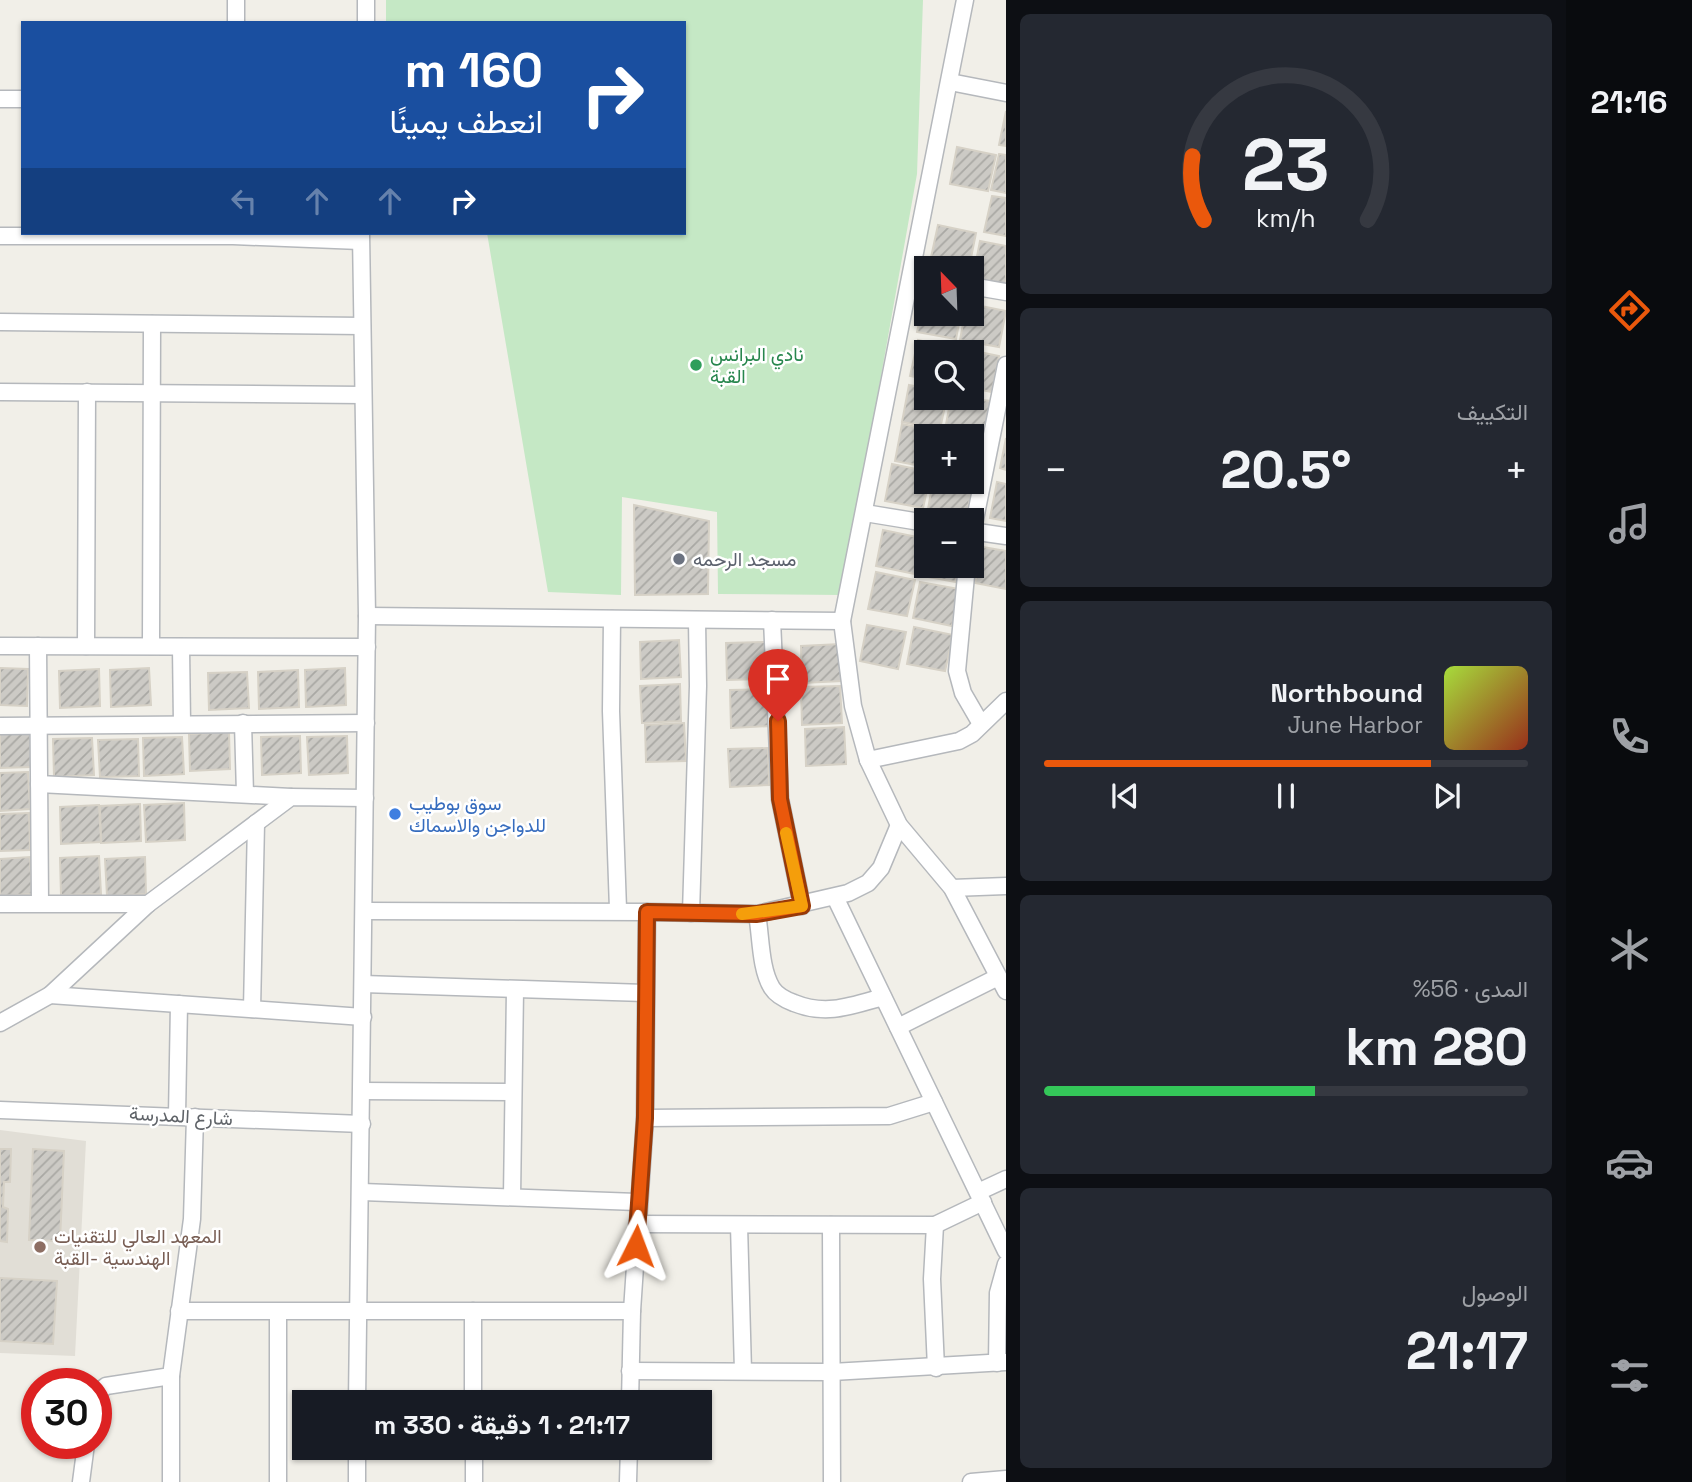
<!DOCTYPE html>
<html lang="ar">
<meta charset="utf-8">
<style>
body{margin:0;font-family:"Space Grotesk",Vazirmatn,sans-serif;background:#242831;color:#f1f3f6;direction:rtl;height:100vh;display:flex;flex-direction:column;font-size:26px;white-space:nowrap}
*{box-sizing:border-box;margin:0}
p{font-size:23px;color:#9ea1a6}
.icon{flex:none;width:38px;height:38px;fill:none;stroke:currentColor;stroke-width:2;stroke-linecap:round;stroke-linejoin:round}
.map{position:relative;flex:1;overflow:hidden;direction:ltr}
.details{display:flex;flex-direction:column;gap:14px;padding:14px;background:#0d0f14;width:560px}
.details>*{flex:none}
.top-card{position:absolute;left:21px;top:21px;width:665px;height:214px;border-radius:0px;box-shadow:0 2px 5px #0004;direction:rtl;background:#1a4fa0;color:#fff;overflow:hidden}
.needle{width:46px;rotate:337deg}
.buttons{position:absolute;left:914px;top:256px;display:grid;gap:14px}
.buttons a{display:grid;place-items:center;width:70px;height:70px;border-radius:0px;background:#171b24;box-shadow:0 2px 5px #0004;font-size:35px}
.speed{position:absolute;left:21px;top:1368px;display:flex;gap:14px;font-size:35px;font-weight:700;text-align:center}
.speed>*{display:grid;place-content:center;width:91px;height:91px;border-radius:50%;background:#171b24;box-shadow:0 2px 5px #0004;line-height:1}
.speed .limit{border:10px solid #d22;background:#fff;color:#111}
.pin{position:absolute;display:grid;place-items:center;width:60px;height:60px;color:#fff;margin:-72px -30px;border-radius:50% 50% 50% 0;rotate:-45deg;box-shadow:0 0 7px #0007}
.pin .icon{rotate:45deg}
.me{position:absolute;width:77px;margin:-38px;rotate:3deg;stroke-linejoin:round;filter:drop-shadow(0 0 5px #0008)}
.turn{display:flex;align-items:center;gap:24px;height:147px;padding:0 28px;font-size:32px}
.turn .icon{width:91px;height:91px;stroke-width:2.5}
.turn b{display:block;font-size:49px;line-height:60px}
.lanes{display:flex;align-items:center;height:66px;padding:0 28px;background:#0003;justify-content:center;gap:35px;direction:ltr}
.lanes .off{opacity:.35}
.big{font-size:52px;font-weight:700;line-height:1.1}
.details .card{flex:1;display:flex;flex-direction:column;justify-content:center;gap:10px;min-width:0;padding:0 24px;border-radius:10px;background:#242831}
.details .dial{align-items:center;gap:0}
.dial svg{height:182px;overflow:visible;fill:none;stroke:#363941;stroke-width:7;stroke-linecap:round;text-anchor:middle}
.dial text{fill:#f1f3f6;stroke:none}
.song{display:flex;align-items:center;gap:21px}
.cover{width:84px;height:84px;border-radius:10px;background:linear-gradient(135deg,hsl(80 70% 55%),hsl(10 70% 35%))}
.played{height:7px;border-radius:4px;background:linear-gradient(90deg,#ea580c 80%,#363941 80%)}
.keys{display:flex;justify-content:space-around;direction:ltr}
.heat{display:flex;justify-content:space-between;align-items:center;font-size:38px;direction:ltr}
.charge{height:10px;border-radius:5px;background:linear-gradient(90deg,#34c759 56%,#363941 0)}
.trip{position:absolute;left:292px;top:1390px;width:420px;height:70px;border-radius:0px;background:#171b24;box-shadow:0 2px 5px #0004;font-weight:700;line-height:70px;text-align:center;direction:rtl}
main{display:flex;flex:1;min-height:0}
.tabs{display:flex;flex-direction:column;width:126px;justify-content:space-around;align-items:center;background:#090b0e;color:#9ea1a6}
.tabs .icon{width:49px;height:49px}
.tabs .active{color:#ea580c}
.tabs b{font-size:32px;color:#f1f3f6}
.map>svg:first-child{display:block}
</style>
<main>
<nav class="tabs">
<b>21:16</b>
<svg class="icon active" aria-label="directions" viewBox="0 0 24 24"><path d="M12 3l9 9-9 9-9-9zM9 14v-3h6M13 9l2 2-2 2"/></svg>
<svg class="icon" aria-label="music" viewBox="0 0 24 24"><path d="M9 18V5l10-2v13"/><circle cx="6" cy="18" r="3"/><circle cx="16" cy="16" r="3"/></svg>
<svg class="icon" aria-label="phone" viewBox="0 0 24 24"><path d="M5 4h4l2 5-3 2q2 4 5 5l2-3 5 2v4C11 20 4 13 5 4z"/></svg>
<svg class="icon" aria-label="climate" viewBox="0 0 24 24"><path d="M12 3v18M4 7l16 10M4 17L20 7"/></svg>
<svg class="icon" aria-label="car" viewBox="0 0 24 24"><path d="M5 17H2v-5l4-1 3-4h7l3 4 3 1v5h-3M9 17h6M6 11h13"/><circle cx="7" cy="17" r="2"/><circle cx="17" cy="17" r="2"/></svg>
<svg class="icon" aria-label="filters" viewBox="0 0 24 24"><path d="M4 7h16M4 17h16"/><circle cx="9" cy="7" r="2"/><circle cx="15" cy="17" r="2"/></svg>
</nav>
<section class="details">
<div class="card dial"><svg viewBox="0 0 100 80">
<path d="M14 69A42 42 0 1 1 86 69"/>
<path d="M14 69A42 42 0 0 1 9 41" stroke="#ea580c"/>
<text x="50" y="56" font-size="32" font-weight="700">23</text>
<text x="50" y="72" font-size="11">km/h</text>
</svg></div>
<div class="card"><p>التكييف</p>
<div class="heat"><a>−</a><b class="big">20.5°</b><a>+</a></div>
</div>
<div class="card">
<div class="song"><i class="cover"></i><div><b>Northbound</b><p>June Harbor</p></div></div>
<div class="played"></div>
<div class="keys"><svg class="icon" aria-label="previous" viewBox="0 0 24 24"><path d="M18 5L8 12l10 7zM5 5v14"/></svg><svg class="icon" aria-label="pause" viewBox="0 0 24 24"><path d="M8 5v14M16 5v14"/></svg><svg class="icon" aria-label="next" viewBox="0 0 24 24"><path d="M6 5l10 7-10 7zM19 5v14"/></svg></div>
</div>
<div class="card"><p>المدى · 56%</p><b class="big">280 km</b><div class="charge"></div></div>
<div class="card"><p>الوصول</p><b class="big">21:17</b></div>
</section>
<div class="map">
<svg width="1006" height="1482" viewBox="0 0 1006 1482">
<defs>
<pattern id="building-hatch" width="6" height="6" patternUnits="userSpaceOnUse" patternTransform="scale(1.75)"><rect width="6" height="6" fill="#cccac5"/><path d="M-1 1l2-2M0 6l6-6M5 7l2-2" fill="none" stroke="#a9a8a4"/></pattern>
</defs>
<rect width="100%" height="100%" fill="#f1efe8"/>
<polygon fill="#e1ded6" points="0,1130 86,1141 75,1356 0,1353"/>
<polygon fill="#c5e8c5" points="386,0 923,0 917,174 842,595 718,594 717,512 622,497 621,595 548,592 487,233 684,233 684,23 386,23"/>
<g fill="url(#building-hatch)" stroke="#d6d1c6" stroke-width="2">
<polygon points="1006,111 1006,146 999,145"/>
<polygon points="957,147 996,155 988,191 950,184"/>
<polygon points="999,154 1006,155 1006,193 991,190"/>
<polygon points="992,196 1006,198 1006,236 984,232"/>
<polygon points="938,225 976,233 969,268 930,262"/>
<polygon points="980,241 1006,246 1006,284 973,277"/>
<polygon points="925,295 926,313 961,313 956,339 917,332"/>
<polygon points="971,304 1006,311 999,347 960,340 965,313 971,313"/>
<polygon points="918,340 956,348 956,352 926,352 926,379 910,376"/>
<polygon points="960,348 999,356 992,392 971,388 971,352 960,352"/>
<polygon points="909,385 926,388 926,397 947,397 940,429 902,422"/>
<polygon points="951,397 991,401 983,437 945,430"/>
<polygon points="902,424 941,432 940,436 926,436 926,467 895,461"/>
<polygon points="971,437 984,440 976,476 971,475"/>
<polygon points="1006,438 1006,470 1000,468"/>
<polygon points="892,464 926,471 926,481 929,481 923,508 885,501"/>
<polygon points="974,480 966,517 928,509 933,481"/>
<polygon points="997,482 1006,484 1006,521 990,518"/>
<polygon points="634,505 709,521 708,594 635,595"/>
<polygon points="883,530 922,538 915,574 876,566"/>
<polygon points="924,538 926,565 959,565 956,582 917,575"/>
<polygon points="983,547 1006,551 1006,589 975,583"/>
<polygon points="876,572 915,580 907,616 868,609"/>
<polygon points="920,582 959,589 952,626 913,618"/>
<polygon points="867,625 906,632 898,669 860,661"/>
<polygon points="914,627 953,635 945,671 907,664"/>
<polygon points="679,640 681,677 641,679 640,642"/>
<polygon points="765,642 767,679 727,680 726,643"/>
<polygon points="840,644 842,681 802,683 801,646"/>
<polygon points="0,668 28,669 27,706 0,705"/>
<polygon points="149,668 151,705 111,707 110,670"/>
<polygon points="345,668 346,705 306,707 305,670"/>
<polygon points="99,669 100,706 60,708 59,671"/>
<polygon points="298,670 299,707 259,709 258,672"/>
<polygon points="247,672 249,708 209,710 208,673"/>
<polygon points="680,684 681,721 642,723 640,686"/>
<polygon points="840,686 842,723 802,725 801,687"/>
<polygon points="769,689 771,726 731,728 730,690"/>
<polygon points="684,723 686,761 646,762 645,725"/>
<polygon points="844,727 846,764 806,766 805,729"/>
<polygon points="30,730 31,767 0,768 0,731"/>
<polygon points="229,732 230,769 190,771 189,734"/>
<polygon points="300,736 301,773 262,775 261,737"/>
<polygon points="347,736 348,773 309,775 307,737"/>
<polygon points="182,737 184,774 144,776 143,738"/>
<polygon points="92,738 94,775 54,777 53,739"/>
<polygon points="138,739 139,776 100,777 98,740"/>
<polygon points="768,748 769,785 730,787 728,749"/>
<polygon points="28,772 30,809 0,811 0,773"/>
<polygon points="184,803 185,840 146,842 144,805"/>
<polygon points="140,804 141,841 101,843 100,806"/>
<polygon points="99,805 101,842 61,844 60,807"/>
<polygon points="29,813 30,850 0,851 0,814"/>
<polygon points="99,856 101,894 61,895 60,858"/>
<polygon points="30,857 32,894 0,896 0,859"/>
<polygon points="145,857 146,894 107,896 105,859"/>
<polygon points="0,1149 11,1149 10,1182 4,1182 3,1207 8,1209 7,1242 0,1241"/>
<polygon points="33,1149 64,1151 60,1241 29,1240"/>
<polygon points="0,1278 57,1281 53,1344 0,1341"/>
</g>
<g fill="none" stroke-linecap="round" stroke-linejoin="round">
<defs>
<g id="minor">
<polyline points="236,23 236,0"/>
<polyline points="366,23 366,0"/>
<polyline points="950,82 1006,93"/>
<polyline points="0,99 23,99"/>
<polyline points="0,236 233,236 360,241"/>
<polyline points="971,286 1006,292"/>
<polyline points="0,322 362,326"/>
<polyline points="0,392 363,395"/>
<polyline points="865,513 926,523"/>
<polyline points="971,531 1006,536"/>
<polyline points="971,539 1006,365"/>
<polyline points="967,565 957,671 963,693 981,724"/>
<polyline points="367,616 842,621 965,0"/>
<polyline points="612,619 611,711 618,909"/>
<polyline points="772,620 780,799 802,906"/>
<polyline points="842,621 853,706 868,760 899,825 952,888 1006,991"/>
<polyline points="0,646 367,647"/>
<polyline points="38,646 40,903"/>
<polyline points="86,646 87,392"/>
<polyline points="151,646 152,324"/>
<polyline points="181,647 182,724"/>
<polyline points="243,723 245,794"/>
<polyline points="0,726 366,723"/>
<polyline points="868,760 959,741 972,734 1006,701"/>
<polyline points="39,784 291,797"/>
<polyline points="952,888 1006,886"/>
<polyline points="835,897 1006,1251"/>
<polyline points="0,904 148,904 291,797 365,798"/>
<polyline points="647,912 757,914 848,893 868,883 881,868 899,825"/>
<polyline points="691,913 698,686 697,620"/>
<path d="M757 914C761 936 760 969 772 988 777 996 786 1000 794 1003 826 1016 851 1006 883 997"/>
<polyline points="363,984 645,993"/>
<polyline points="50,995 363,1017"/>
<polyline points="252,1009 256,823"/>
<polyline points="0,1023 50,995 148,904"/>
<polyline points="898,1027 998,977"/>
<polyline points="362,1091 512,1092"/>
<polyline points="0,1110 362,1124"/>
<polyline points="177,1116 179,1004"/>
<polyline points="645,1118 889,1116 934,1102"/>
<polyline points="362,1192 637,1202"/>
<polyline points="978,1192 1006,1179"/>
<polyline points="512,1197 515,990"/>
<polyline points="637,1224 935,1225 983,1202"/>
<polyline points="739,1225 743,1371"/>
<polyline points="831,1225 832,1482"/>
<polyline points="935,1225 932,1279 936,1368"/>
<polyline points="179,1311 632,1311 645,1118 647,912 364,911"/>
<polyline points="473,1311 473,1402"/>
<polyline points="997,1363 998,1293 1006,1264"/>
<polyline points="630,1371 832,1372 1006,1362"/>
<polyline points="171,1376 171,1482"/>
<polyline points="96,1394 106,1386 171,1376 192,1219 195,1117"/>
<polyline points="357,1402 367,616 361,233"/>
<polyline points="630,1402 632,1311"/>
<polyline points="474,1447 474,1482"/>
<polyline points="81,1482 86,1444"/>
<polyline points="278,1482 278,1312"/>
<polyline points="357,1482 357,1447"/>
<polyline points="628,1482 629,1447"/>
<polyline points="971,1482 1006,1479"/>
</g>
</defs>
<use href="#minor" stroke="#b5b8bc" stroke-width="19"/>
<use href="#minor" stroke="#fff" stroke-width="16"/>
</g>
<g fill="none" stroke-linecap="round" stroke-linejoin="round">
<defs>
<polyline id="route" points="636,1246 645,1118 647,912 757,914 802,906 780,799 778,721"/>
</defs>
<use href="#route" stroke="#983908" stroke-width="18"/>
<use href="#route" stroke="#ea580c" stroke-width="12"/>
<polyline stroke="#f59e0b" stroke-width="12" points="742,914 802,906 786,833"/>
</g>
<circle fill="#2e9e5b" stroke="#fff" stroke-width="2.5" cx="696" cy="365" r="7"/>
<circle fill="#6b7280" stroke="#fff" stroke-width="2.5" cx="679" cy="559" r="7"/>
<circle fill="#3f7fe0" stroke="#fff" stroke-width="2.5" cx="395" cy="814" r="7"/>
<circle fill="#8d6e63" stroke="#fff" stroke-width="2.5" cx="40" cy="1247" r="7"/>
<g text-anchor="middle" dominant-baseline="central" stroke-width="5" stroke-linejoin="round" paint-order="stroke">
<g font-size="19" fill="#27864d" stroke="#fff" text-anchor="start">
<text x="710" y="354">نادي البرانس<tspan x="710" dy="22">القبة</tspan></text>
</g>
<g font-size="19" fill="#5b616d" stroke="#fff" text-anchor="start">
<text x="693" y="559">مسجد الرحمه</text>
</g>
<g font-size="19" fill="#366cbe" stroke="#fff" text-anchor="start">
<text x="409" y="803">سوق بوطيب<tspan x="409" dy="22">للدواجن والاسماك</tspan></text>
</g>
<g font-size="19" fill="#5f6368" stroke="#fff">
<text transform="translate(181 1116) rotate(3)">شارع المدرسة</text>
</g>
<g font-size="19" fill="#785e54" stroke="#fff" text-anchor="start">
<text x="54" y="1236">المعهد العالي للتقنيات<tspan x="54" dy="22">الهندسية -القبة</tspan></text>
</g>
</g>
</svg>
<div class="buttons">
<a><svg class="needle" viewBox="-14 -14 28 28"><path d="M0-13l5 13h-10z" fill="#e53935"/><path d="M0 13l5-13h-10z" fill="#9ea1a6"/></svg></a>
<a><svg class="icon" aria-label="search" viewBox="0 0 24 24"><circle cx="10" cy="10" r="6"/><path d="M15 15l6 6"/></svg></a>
<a>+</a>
<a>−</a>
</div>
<div class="speed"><div class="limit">30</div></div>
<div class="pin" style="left:778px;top:721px;background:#d93025"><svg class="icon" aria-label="arrive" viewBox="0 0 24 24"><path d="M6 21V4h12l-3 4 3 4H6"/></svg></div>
<svg class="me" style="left:636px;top:1246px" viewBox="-20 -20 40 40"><path d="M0-17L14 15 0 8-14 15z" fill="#ea580c" stroke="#fff" stroke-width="4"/></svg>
<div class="trip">21:17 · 1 دقيقة · 330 m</div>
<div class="top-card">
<div class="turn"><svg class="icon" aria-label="right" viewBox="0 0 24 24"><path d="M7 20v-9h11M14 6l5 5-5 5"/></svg><div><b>160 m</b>انعطف يمينًا</div></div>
<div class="lanes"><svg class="icon off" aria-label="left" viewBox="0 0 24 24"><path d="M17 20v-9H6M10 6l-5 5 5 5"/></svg><svg class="icon off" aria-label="ahead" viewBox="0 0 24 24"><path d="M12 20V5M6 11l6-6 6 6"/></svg><svg class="icon off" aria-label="ahead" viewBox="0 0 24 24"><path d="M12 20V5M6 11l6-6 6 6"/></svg><svg class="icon" aria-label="right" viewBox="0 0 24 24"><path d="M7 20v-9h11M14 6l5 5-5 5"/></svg></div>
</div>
</div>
</main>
